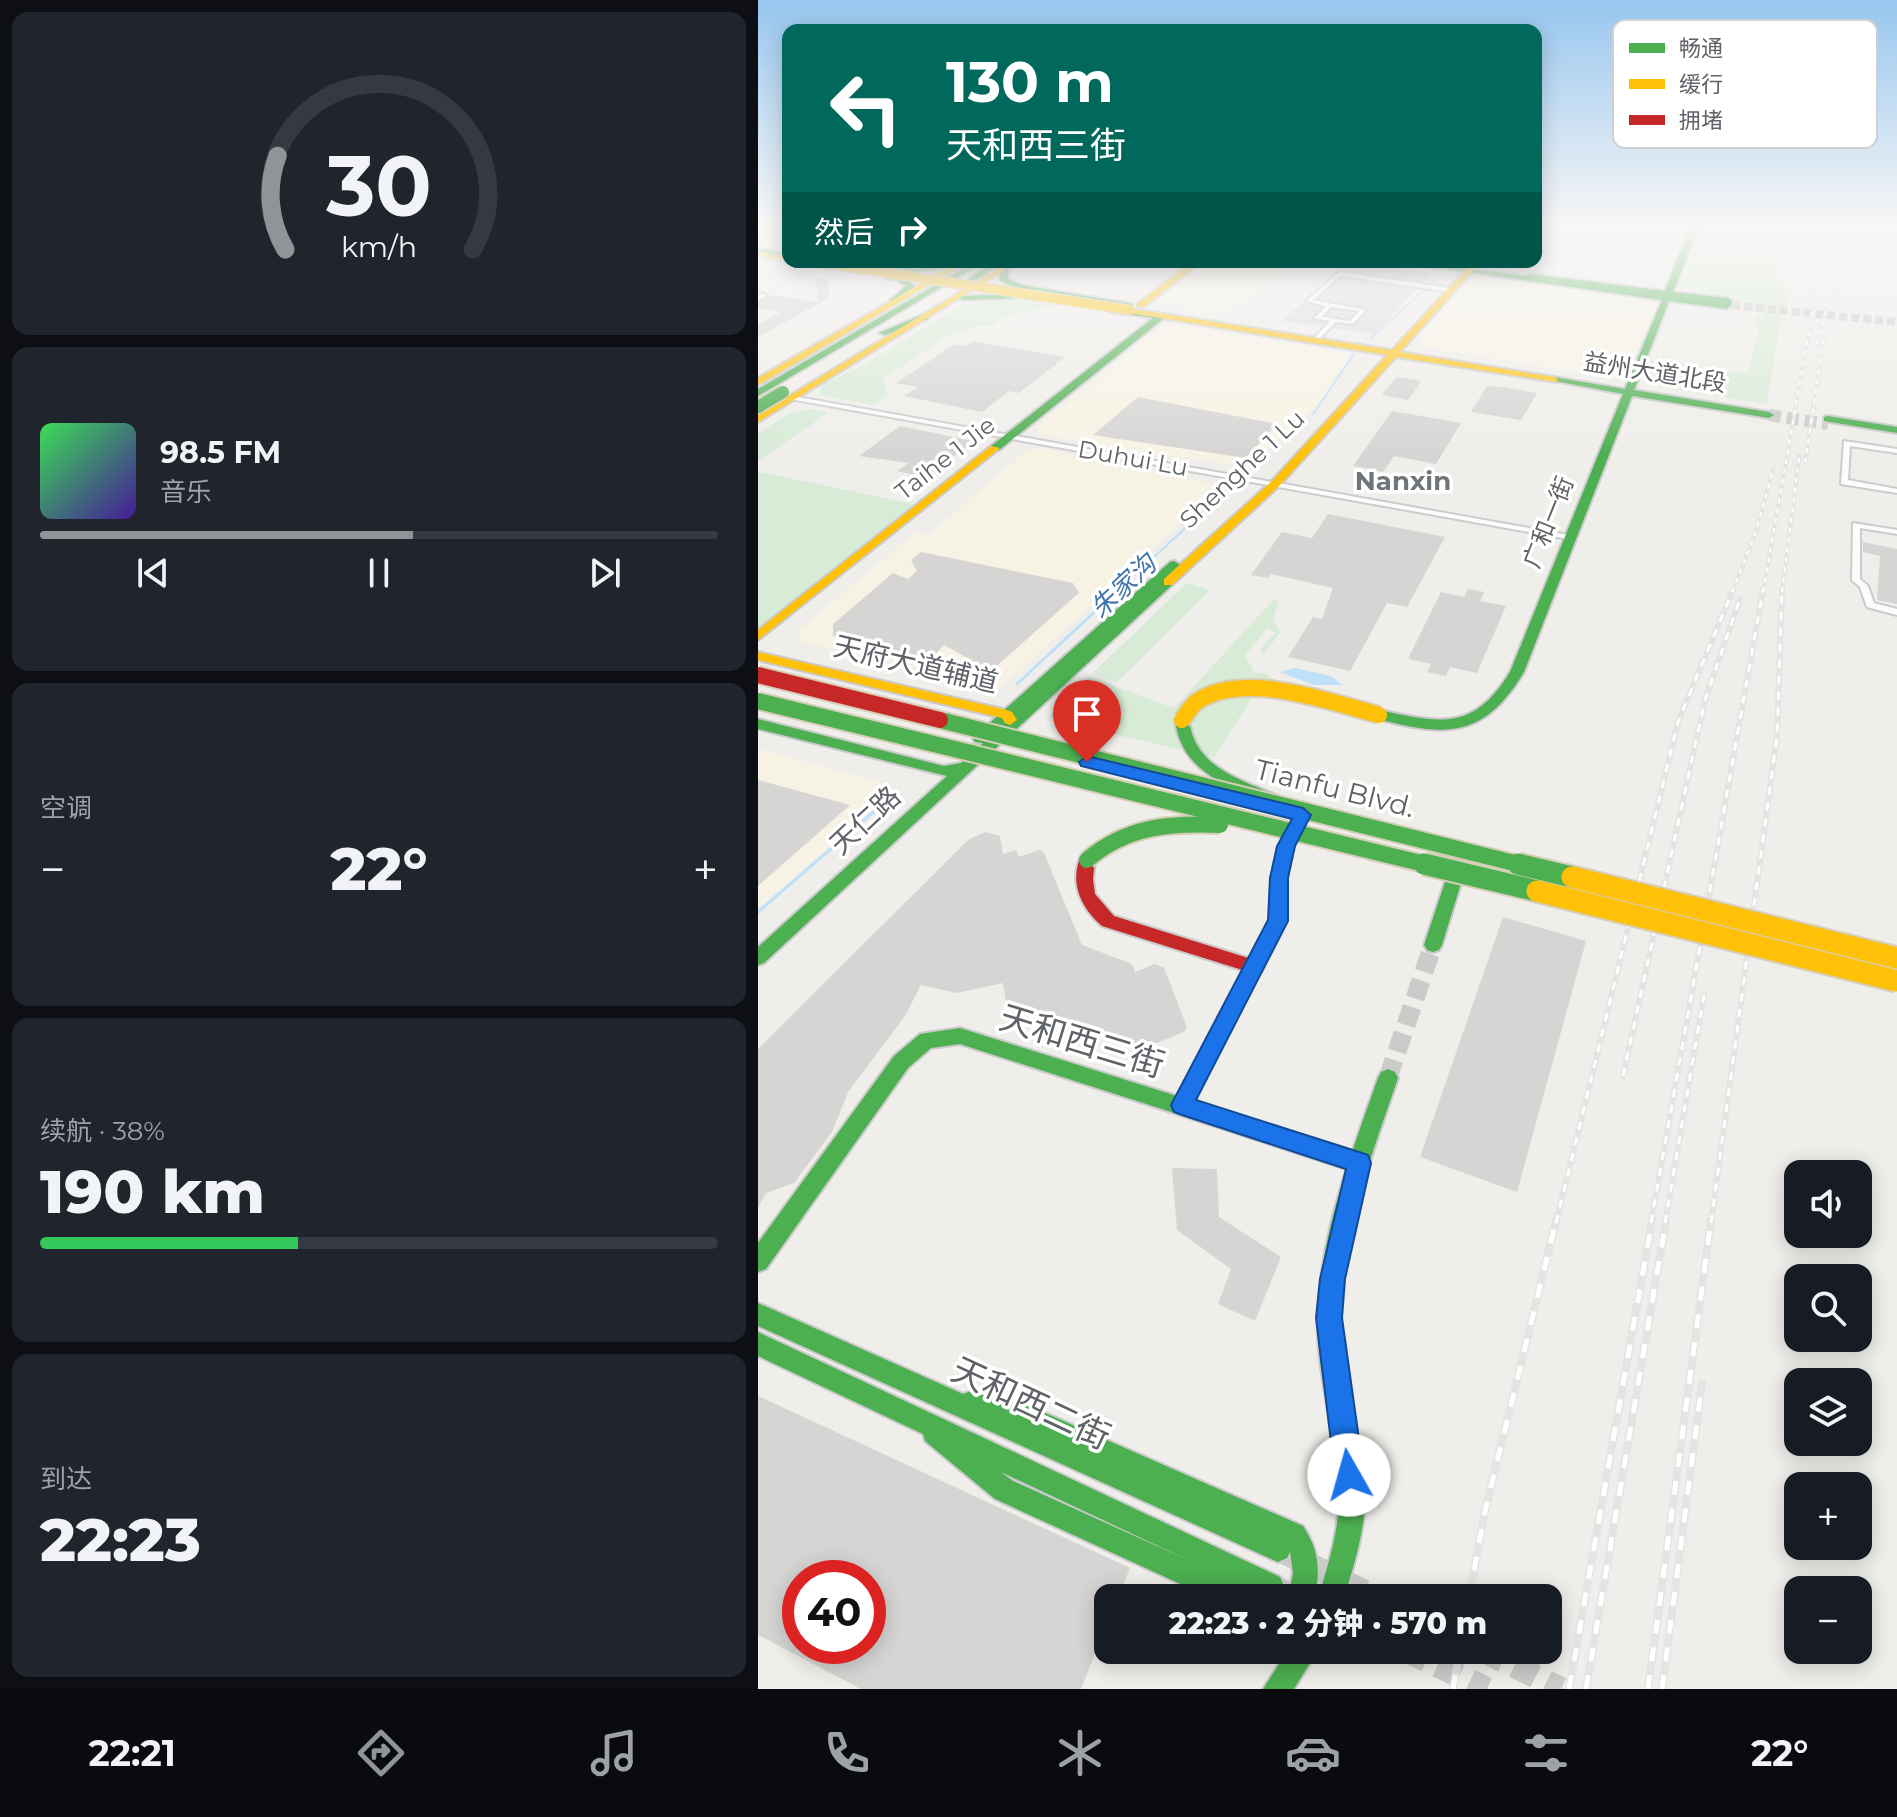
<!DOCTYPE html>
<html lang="zh">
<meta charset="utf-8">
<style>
body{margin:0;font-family:Montserrat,"Noto Sans SC",sans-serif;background:#20242c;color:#f1f3f6;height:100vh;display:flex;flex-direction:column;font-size:30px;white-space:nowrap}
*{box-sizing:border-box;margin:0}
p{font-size:26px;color:#9ea1a6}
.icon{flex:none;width:44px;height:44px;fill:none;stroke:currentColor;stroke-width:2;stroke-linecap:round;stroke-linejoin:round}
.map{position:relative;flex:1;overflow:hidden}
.drawer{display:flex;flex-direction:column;gap:12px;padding:12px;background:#0d0f14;width:758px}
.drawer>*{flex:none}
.guide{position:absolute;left:24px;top:24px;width:760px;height:244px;border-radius:16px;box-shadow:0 4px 20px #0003;background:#00695c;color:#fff;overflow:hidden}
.tools{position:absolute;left:1026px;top:1160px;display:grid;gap:16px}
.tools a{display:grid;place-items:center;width:88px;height:88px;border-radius:16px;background:#171b24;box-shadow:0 4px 20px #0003;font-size:40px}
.speed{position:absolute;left:24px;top:1560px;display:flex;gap:16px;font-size:40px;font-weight:700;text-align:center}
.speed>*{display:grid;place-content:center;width:104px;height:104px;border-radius:50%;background:#171b24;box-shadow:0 4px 20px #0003;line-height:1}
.speed .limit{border:12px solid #d22;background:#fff;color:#111}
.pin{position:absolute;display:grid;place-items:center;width:68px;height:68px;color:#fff;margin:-82px -34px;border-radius:50% 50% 50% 0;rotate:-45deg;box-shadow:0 0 8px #0007}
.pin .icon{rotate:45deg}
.me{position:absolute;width:88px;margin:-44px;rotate:353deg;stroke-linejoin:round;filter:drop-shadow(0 0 6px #0008)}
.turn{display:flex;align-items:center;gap:28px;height:168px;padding:0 32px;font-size:36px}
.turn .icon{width:104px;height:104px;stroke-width:2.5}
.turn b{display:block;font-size:56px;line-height:68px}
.then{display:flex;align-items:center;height:76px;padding:0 32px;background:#0003;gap:16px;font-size:30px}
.big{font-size:60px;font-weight:800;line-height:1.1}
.drawer .widget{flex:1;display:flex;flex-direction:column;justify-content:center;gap:12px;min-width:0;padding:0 28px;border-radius:16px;background:#20242c}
.drawer .dial{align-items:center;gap:0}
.dial svg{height:208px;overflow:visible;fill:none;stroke:#363941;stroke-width:7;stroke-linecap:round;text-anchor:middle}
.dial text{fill:#f1f3f6;stroke:none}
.song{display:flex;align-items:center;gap:24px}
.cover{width:96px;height:96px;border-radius:12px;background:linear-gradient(135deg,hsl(130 70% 55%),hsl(260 70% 35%))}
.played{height:8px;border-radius:4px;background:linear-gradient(90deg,#919496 55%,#363941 55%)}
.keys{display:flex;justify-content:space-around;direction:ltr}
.heat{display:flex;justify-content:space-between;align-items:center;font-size:44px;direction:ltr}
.charge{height:12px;border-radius:6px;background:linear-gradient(90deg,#34c759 38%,#363941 0)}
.trip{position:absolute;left:336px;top:1584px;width:468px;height:80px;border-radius:16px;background:#171b24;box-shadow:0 4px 20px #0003;font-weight:800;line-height:80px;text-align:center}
.tabs{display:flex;height:128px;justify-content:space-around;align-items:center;background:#090b0e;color:#9ea1a6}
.tabs .icon{width:56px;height:56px}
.tabs .on{color:#919496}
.tabs b{font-size:36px;color:#f1f3f6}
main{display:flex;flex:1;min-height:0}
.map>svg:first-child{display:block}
</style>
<main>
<section class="drawer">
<div class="widget dial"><svg viewBox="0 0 100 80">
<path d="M14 69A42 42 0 1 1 86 69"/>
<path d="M14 69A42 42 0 0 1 11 33" stroke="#919496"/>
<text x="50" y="56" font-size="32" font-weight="700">30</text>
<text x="50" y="72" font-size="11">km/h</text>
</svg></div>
<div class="widget">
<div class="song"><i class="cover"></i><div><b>98.5 FM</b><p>音乐</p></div></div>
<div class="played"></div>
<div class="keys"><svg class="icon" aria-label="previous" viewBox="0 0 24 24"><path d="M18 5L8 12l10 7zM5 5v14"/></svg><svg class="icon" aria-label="pause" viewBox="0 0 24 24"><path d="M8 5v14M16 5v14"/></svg><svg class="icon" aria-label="next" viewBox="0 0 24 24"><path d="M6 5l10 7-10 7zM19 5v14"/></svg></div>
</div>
<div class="widget"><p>空调</p>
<div class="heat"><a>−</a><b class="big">22°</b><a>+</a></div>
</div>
<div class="widget"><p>续航 · 38%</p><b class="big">190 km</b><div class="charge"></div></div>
<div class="widget"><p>到达</p><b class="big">22:23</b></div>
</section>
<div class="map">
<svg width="1139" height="1689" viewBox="0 0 1139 1689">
<rect width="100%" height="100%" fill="#efeeea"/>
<g fill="#f7f3e4">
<polygon points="449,262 530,262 469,312 404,302 400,298"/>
<polygon points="730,278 892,300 899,304 870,374 853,378 667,347 662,336 708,283"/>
<polygon points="420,325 593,354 560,405 490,466 400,455 281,434 278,427 403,327"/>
<polygon points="282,448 451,483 453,495 243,688 44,642 41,630 157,533 171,535 267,451"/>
<polygon points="0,749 122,782 126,799 0,908"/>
</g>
<polygon fill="#dfddda" points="590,262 673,274 616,334 524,321"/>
<g fill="#d8ebd6">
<path d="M945 223H983C1004 248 1031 277 1029 311L1023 315 1009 404 900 387 888 378 894 360 989 374 1002 327 996 326 998 316 1007 317 1006 310 978 307 974 297 922 286Z"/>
<polygon points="249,298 300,305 248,316 233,326 218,326 191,335 125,379 130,395 115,405 62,395 65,384 102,367 205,305"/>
<polygon points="54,409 70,413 0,461 0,433 32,413"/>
<polygon points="0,472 156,504 0,628"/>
<polygon points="429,583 452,590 359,682 335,673"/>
<polygon points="516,599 520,604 515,619 522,633 504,656 502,650 518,632 509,629 486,656 496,669 493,673 507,673 513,678 507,687 481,688 494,698 456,757 306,723 292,716 331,677 416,708"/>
</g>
<polygon fill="#bfe0f9" points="537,668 573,676 584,685 555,685 522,672"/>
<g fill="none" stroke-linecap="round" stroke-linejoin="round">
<g stroke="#bfe0f9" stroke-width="2">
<polyline points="612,339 682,276"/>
<polyline points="555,414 596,354"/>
<polyline points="544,423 548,420"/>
<polyline points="531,434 537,428"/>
<polyline points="495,466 504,458"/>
<polyline points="358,592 472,487"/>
</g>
<g stroke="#bfe0f9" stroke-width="3">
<polyline points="259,684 360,590"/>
<polyline points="0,912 119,809"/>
</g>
</g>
<g fill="#d6d5d3" fill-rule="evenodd">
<polygon points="57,278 69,279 72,297 0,337 0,325 23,312 0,308 0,303 15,295 60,302"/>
<polygon points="214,341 307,357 261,393 251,391 224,412 146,396 160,387 138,383 197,344 207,346"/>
<polygon points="638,377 658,380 663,382 650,400 624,395"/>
<polygon points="729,386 746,387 779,393 763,420 713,412"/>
<polygon points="380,397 519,424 488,458 335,435"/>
<polygon points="634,411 703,423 678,464 636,456 625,472 595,466"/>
<polygon points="142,426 215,441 169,478 139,471 151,463 101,456"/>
<polygon points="570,514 687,537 649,607 629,603 592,671 530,657 555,617 564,619 575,588 513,574 510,578 493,575 524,532 554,538"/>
<polygon points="1105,542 1139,549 1139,604 1119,600 1122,556 1105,552"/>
<polygon points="163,552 315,583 321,593 233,671 186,645 171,661 75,636 75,624 135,573 150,579 159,571 153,560"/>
<polygon points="710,589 726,592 722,601 748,606 719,673 692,667 688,676 669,672 673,664 650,659 683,592 706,597"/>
<polygon points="0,780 92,805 0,886"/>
<polygon points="227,832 242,836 245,854 258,850 261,857 281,850 286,853 324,945 374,964 377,972 397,964 406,968 429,1027 426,1032 389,1047 362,1044 279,1018 248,1002 245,983 199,993 163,985 147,1016 90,1092 74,1132 36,1183 8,1193 0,1208 0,1049 210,840"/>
<polygon points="745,917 828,941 759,1192 662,1157"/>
<polygon points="414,1168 459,1169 461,1217 523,1257 497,1321 460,1304 473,1269 419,1230"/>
<path d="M0 1396 372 1568 360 1598H350V1622L323 1689H103L0 1635ZM42 1578H110V1646H42Z"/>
</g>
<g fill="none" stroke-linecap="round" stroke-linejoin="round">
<polyline stroke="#cbcbca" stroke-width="8" stroke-dasharray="8 4" stroke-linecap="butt" points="962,304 1139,322"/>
<polyline stroke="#cbcbca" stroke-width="19" stroke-dasharray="19 9" stroke-linecap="butt" points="630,1078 675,945"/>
<g stroke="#cbcbca" stroke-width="24" stroke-dasharray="24 12" stroke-linecap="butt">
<polyline points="520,1549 619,1598"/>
<polyline points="513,1586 538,1598"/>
<polyline points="647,1650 729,1689"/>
<polyline points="724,1650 803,1689"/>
</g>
<polyline stroke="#cbcbca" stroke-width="12" stroke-dasharray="12 6" stroke-linecap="butt" points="1011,415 1070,424"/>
<defs>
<g id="street">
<path d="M581 272 687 287 690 289 687 291 582 276 555 300 608 310 595 324 578 322 562 338H558V336L572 321 556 318 568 306 548 301ZM573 307 601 311 592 321 564 317Z"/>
<polygon points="6,293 8,296 0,300 0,296"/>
<polygon points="34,396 810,535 814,537 810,539 32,399 31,398"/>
<polygon points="1086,441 1139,449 1139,453 1092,446 1090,480 1139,489 1139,493 1083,484"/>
<polygon points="1095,523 1139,530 1139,534 1102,528 1102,579 1110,586 1116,603 1139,609 1139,615 1109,607 1102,587 1094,580"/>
<polygon points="545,811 550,815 534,846 527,878 526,921 429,1109 424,1111 419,1109 417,1105 419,1101 514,921 515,878 522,846 541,812"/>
</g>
<g id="fast">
<path d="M934 223H942L915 292 970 298 974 301 973 306 969 309 911 301 876 390 1011 412 1016 415 1011 418 874 396 766 672C725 740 687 737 616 718L614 715 621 710C683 723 715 732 752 672L865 394 791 380 796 377 867 389 904 300 639 262H661L768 276 772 274 907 291Z"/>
<polygon points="0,248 30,253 30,257 0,252"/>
<polygon points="39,262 57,262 77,267 73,269"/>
<polygon points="90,262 111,262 158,269 201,263 205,265 158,273"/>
<polygon points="216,262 226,262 0,396 0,389"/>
<polygon points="236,262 246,262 217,281 210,279"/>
<polygon points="243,266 250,268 250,279 263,285 375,304 371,307 258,289 242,280"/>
<polygon points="125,274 144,276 157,286 138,304 132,304 132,300 148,286 139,280 125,278"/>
<polygon points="260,294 260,298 257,298 205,300 201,298 205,296"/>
<polygon points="355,307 412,317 405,319 241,450 233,450 233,446 395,318 352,312 351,310"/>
<polygon points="166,314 170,317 169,319 128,335 121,333"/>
<polygon points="1070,416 1139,427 1139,433 1066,421 1066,417"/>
<polygon points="416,561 422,565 408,579 414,579 414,585 6,963 0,965 0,947 189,776 0,729 0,719 186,766 203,763 225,743 217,742 215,739 217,736 412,562"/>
<path d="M424 715 431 720C437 768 482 779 520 796L523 800 520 804C510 806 501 800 491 796 455 780 422 763 417 720Z"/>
<polygon points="688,844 710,850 712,854 684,945 681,950 675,952 669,950 666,945 695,858 682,854 680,850"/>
<polygon points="202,1028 438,1102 445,1105 448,1111 445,1117 438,1120 202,1044 173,1048 150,1068 8,1269 0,1272 0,1243 136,1056 162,1034"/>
<path d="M630 1069 637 1072 640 1078C614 1154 584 1233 582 1315 581 1376 606 1435 607 1496 607 1531 596 1565 586 1598H560C570 1565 581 1531 581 1497 581 1435 557 1376 560 1314 563 1233 593 1154 620 1078L623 1072Z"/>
<path d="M0 1303 205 1394 213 1391 269 1405 545 1526C561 1550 563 1571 556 1598H530L535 1573 532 1552 529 1558 520 1562 511 1558 0 1326Z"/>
<path d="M0 1332 522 1577 526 1586 522 1595 510 1598 493 1590 496 1598H453L237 1499 167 1441 165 1434 0 1356ZM243 1472 432 1561 255 1481Z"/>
<polygon points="530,1650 560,1650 536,1689 505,1689"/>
</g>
<g id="slow">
<polygon points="1,251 30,258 31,262 0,255"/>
<polygon points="200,262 210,262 0,385 0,378"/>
<polygon points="251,262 260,262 0,422 0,415"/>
<polygon points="434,262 443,262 386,307 380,307 380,303"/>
<polygon points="715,262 723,262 642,352 796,377 799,378 799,382 638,357 522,485 414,585 406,585 406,579 514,481 629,355 372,313 368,310 369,308 634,350"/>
<polygon points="233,446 242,448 0,640 0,630"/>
<polygon points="0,652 249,710 254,712 259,720 252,725 247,723 244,718 0,660"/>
</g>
<g id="jam">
<path d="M329 854 335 856 337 860 335 879 337 894 356 916 503 962 506 967 503 972 497 974 344 926C323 908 311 882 323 856Z"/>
<polygon points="438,1102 601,1153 608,1156 611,1163 608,1170 601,1173 438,1120 431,1117 428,1111 431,1105"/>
</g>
</defs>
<use href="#street" stroke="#cbcccc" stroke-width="4"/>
<use href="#fast" stroke="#cacacb" stroke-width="4"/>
<use href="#slow" stroke="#cacacb" stroke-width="4"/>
<use href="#jam" stroke="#cacacb" stroke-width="4"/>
<use href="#street" fill="#fdfcfc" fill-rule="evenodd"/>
<use href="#fast" fill="#4caf50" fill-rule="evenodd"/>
<use href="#slow" fill="#ffc107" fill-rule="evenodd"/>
<use href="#jam" fill="#c62828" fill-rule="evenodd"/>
<defs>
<g id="rail-far2">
<polyline points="1020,223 1041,257 1046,284"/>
<polyline points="1059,345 1075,285"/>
<polyline points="1047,463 1066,336"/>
<polyline points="974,592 997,535 1015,470"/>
<polyline points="1005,592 1056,303 1051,241"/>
<polyline points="1024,592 1042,451"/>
</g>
<g id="rail-far1">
<polyline points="865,1076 947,700 982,599"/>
<polyline points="798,1223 920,722 975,590"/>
<polyline points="893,1223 1005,590"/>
<polyline points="907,1223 946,995"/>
<polyline points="953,1223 1019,736 1024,590"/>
</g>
<g id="rail">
<polyline points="711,1598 727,1511 798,1221"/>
<polyline points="695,1689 702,1650"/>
<polyline points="811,1689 894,1221"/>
<polyline points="828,1689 908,1221"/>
<polyline points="890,1689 953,1221"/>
<polyline points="904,1689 944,1384"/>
</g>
</defs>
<use href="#rail-far2" stroke="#e4e4e4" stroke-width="4"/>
<use href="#rail-far1" stroke="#e4e4e4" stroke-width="6"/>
<use href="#rail" stroke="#e4e4e4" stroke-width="8"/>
<use href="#rail-far2" stroke="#fff" stroke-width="2" stroke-dasharray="5" stroke-linecap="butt"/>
<use href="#rail-far1" stroke="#fff" stroke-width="3" stroke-dasharray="8" stroke-linecap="butt"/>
<use href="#rail" stroke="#fff" stroke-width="5" stroke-dasharray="14" stroke-linecap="butt"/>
<defs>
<polyline id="fast-bridge-far2" points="0,407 25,392"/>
<g id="fast-bridge-far1">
<polyline points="0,701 675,866"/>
<polyline points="182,720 768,866"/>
<path d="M329 860C369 826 411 823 462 825"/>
</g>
<g id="fast-bridge">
<polyline points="666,864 779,891"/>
<polyline points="760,864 814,877"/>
</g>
<polyline id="slow-bridge-far2" points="58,262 372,310"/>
<path id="slow-bridge-far1" d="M424 720C429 714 433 705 440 701 485 670 573 702 621 715"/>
<g id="slow-bridge">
<polyline points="814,877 1139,958"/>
<polyline points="779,891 1139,981"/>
</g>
<polyline id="jam-bridge" points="0,675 182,720"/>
</defs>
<use href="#fast-bridge-far2" stroke="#d7ceb8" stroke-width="15" stroke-linecap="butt"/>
<use href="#fast-bridge-far1" stroke="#d7ceb8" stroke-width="20" stroke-linecap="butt"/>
<use href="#fast-bridge" stroke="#d7ceb8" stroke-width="25" stroke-linecap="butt"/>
<use href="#slow-bridge-far2" stroke="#d7ceb8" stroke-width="11" stroke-linecap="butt"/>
<use href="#slow-bridge-far1" stroke="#d7ceb8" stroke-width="20" stroke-linecap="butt"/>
<use href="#slow-bridge" stroke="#d7ceb8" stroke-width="25" stroke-linecap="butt"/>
<use href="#jam-bridge" stroke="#d7ceb8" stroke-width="20" stroke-linecap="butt"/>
<use href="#fast-bridge-far2" stroke="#4caf50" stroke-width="12"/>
<use href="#fast-bridge-far1" stroke="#4caf50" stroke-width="16"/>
<use href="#fast-bridge" stroke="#4caf50" stroke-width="21"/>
<use href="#slow-bridge-far2" stroke="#ffc107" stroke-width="9"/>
<use href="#slow-bridge-far1" stroke="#ffc107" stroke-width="16"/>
<use href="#slow-bridge" stroke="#ffc107" stroke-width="21"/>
<use href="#jam-bridge" stroke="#c62828" stroke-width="16"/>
</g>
<linearGradient id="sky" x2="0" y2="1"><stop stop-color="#97c6ef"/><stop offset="0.49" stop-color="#f8f7f6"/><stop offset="1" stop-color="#f8f7f6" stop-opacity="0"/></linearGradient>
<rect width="1139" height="459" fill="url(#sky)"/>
<polygon fill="#1a73e8" stroke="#114b97" stroke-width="2" points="329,756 545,808 553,815 537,846 530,878 530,921 438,1100 601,1152 610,1155 613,1163 587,1279 584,1318 606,1475 601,1485 591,1489 581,1485 577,1475 558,1318 562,1279 588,1169 424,1115 416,1112 413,1105 510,920 512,878 519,846 534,819 323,766 321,762"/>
<g text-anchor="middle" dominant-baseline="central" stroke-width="7" stroke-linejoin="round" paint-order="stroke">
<g font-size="24" fill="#5f6368" stroke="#fff">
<text transform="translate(897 372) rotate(9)">益州大道北段</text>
<text transform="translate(187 458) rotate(-38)">Taihe 1 Jie</text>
<text transform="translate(375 458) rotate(10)">Duhui Lu</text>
<text transform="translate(484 469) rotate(-43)">Shenghe 1 Lu</text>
<text transform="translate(790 522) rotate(-68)">广和一街</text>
</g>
<g font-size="26" font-weight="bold" fill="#70757a" stroke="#fff">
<text x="645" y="481">Nanxin</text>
</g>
<g font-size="26" font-style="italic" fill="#4174aa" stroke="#fff">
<text transform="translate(365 586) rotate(-43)">朱家沟</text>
</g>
<g font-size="28" fill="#5f6368" stroke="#fff">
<text transform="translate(158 664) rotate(13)">天府大道辅道</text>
<text transform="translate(577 788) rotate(14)">Tianfu Blvd.</text>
<text transform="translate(107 820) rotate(-43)">天仁路</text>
</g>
<g font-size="34" fill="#5f6368" stroke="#fff">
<text transform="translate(324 1041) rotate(17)">天和西三街</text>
<text transform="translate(273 1403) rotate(25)">天和西二街</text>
</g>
</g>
<rect x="855" y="20" width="264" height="128" rx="12" fill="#fff" stroke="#cfd0d2" stroke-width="2"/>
<rect x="871" y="43" width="36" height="10" fill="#4caf50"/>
<rect x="871" y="79" width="36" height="10" fill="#ffc107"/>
<rect x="871" y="115" width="36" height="10" fill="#c62828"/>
<g font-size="22" fill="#5f6368">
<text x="921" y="56">畅通</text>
<text x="921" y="92">缓行</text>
<text x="921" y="128">拥堵</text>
</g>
</svg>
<div class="tools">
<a><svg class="icon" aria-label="sound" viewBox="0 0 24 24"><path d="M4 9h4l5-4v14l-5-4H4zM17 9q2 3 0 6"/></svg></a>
<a><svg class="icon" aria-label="search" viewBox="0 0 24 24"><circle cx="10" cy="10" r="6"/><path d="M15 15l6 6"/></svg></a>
<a><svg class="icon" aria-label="layers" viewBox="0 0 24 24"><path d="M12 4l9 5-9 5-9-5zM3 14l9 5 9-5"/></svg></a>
<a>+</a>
<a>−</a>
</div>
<div class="speed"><div class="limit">40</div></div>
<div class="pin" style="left:329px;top:762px;background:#d93025"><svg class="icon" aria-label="arrive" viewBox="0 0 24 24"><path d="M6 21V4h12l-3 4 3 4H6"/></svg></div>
<svg class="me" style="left:591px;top:1475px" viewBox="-20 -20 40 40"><circle r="19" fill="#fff"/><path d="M0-13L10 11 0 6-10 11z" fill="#1a73e8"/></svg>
<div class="trip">22:23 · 2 分钟 · 570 m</div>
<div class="guide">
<div class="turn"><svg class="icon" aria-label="left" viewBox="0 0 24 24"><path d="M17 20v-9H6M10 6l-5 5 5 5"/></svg><div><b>130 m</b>天和西三街</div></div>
<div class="then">然后<svg class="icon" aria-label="right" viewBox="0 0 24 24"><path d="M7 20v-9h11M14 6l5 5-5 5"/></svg></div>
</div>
</div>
</main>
<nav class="tabs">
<b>22:21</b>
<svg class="icon on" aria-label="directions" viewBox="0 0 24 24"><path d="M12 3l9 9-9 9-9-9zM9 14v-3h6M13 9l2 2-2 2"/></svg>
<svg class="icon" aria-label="music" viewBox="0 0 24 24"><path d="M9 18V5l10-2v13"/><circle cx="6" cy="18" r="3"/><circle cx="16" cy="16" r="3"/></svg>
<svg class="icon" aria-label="phone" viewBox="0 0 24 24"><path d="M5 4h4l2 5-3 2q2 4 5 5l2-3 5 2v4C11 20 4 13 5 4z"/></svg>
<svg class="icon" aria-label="climate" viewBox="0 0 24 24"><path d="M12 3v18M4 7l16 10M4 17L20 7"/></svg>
<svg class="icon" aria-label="car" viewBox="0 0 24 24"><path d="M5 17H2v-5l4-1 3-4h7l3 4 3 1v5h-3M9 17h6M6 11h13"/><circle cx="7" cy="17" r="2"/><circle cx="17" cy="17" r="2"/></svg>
<svg class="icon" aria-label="filters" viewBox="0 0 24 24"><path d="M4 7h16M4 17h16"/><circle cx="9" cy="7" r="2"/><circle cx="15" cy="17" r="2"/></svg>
<b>22°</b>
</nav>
